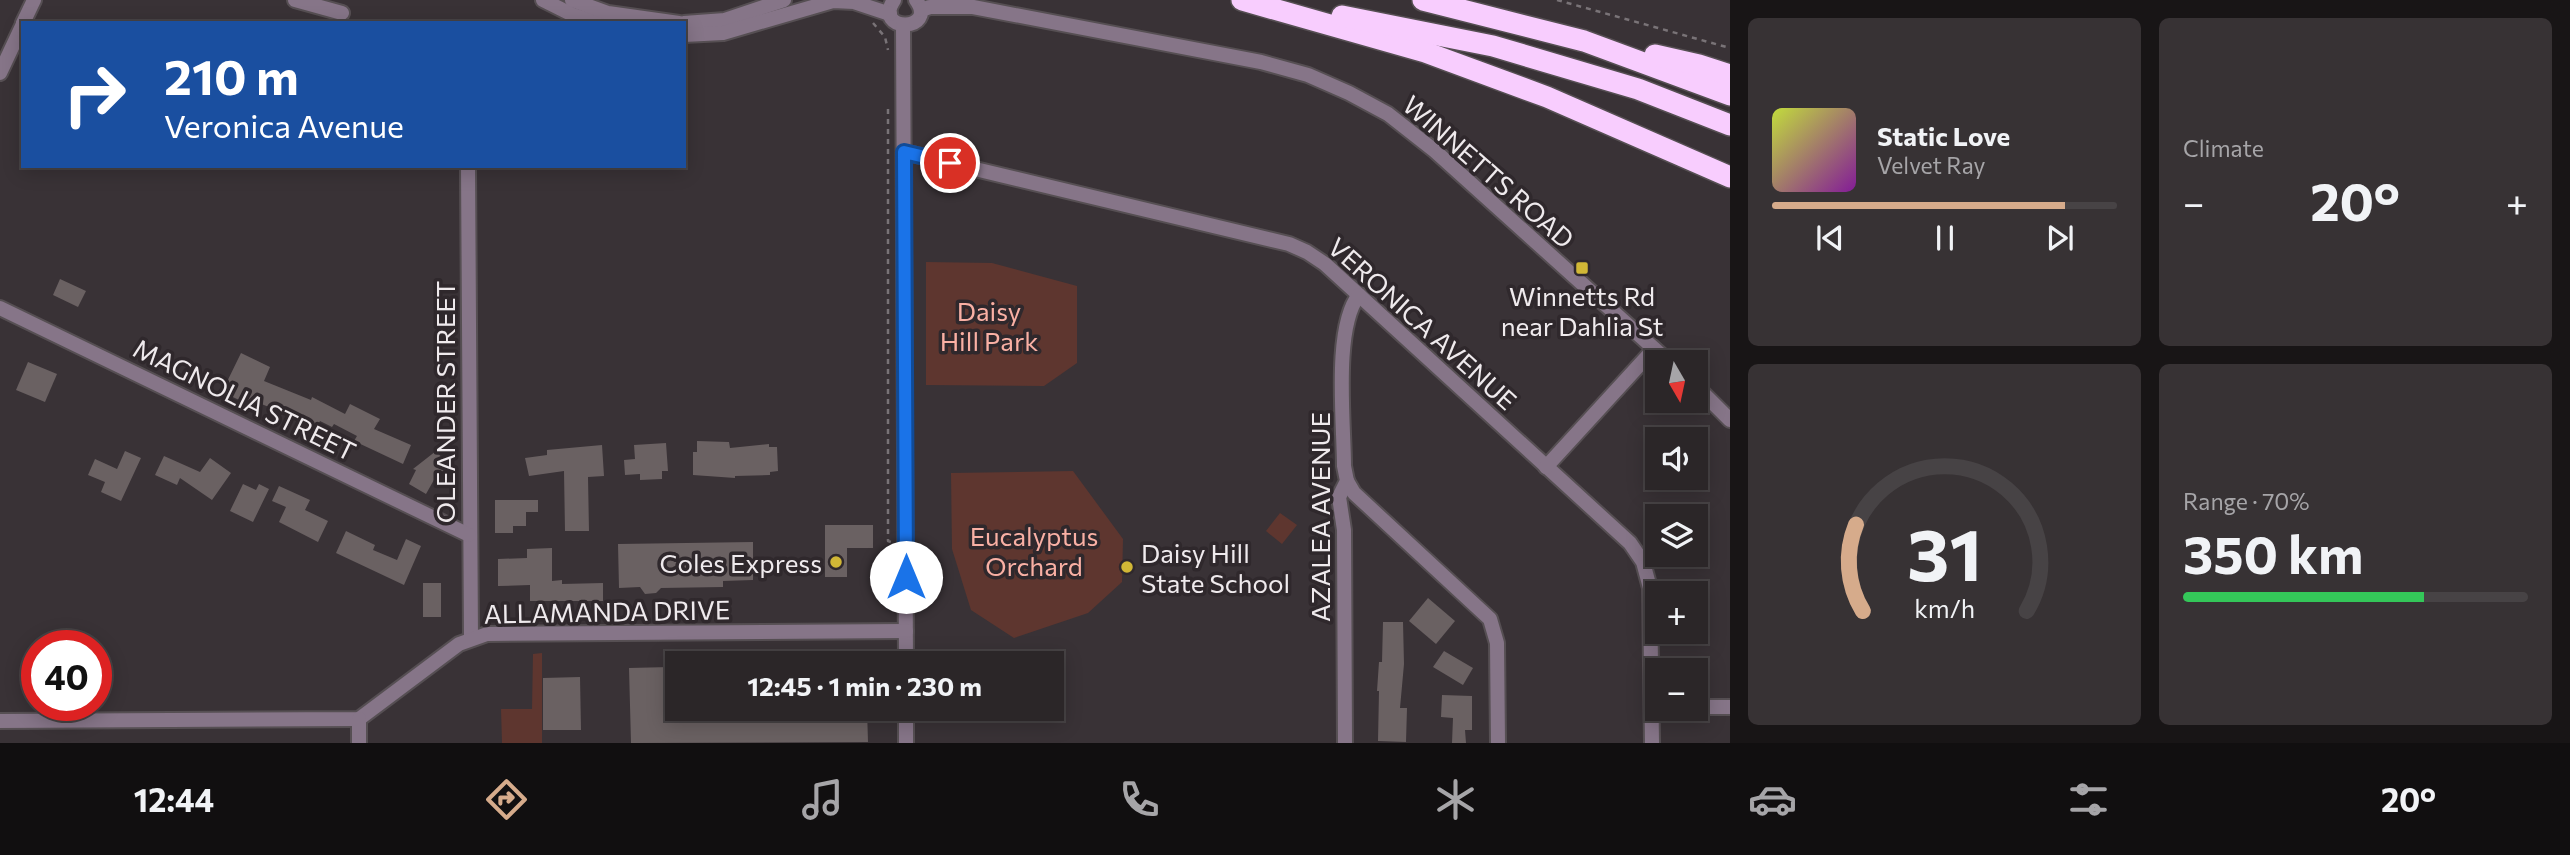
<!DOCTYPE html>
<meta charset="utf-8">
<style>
body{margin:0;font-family:Commissioner,sans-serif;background:#373234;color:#f1f3f6;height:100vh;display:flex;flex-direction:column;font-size:26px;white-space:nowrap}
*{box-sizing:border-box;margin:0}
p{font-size:23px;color:#a6a5a8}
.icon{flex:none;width:38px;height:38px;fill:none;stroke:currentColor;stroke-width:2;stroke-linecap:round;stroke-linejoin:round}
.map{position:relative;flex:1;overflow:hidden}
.sheet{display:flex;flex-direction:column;gap:18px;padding:18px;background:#181516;width:840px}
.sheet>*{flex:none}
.hud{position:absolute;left:21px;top:21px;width:665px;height:147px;border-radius:0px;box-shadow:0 4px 18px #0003,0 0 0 2px #474345;background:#1a4fa0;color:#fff;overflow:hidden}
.needle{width:46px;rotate:171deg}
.controls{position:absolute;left:1645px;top:350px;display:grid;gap:14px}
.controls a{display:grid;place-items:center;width:63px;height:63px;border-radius:0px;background:#2b2628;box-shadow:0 4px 18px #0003,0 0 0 2px #474345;font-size:35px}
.speed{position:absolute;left:21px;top:630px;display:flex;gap:14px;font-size:35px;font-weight:700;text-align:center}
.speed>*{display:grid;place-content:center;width:91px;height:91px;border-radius:50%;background:#2b2628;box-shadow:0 4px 18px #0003,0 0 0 2px #474345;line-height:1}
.speed .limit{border:10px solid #d22;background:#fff;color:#111}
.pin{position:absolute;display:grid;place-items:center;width:60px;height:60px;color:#fff;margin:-30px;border:4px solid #fff;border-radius:50%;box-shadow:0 2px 7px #0007}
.me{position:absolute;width:77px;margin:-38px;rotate:0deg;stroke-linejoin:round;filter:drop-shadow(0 0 5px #0008)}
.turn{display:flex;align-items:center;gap:24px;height:147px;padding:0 28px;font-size:32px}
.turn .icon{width:91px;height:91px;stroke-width:2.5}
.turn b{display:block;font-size:49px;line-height:60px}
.big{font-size:52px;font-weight:700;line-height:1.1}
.sheet .tile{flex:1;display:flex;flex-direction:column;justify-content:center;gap:10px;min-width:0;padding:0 24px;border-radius:10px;background:#373234}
.sheet .dial{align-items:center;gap:0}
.dial svg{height:182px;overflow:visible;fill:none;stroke:#474345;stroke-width:7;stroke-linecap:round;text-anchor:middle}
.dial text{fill:#f1f3f6;stroke:none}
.song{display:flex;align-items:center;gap:21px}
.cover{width:84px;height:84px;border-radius:10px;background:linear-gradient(135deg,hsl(70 70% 55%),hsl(290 70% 35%))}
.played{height:7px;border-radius:4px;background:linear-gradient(90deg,#d6ab8b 85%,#474345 85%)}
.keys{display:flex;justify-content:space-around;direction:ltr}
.heat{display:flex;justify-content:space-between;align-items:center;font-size:38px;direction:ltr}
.charge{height:10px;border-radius:5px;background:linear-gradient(90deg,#34c759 70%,#474345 0)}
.sheet .tiles{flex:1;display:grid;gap:18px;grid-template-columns:repeat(2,1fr)}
.trip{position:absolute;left:665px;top:651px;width:399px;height:70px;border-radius:0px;background:#2b2628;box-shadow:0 4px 18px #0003,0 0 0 2px #474345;font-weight:700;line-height:70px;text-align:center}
.dock{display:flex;height:112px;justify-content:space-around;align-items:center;background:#110f10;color:#a6a5a8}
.dock .icon{width:49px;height:49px}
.dock .selected{color:#d6ab8b}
.dock b{font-size:32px;color:#f1f3f6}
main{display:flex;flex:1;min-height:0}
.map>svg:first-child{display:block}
</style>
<main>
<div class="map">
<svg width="1730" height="743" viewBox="0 0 1730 743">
<rect width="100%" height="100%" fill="#393236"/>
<g fill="#5e362f">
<polygon points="926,262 992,263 1077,286 1077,363 1044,386 926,385"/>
<polygon points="1073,471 1123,539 1122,582 1088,613 1014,638 971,610 952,549 951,473"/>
<polygon points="1280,513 1297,525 1282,544 1266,531"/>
<polygon points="542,653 542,743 502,743 501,709 532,709 533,654"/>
</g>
<g fill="#6a6162">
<polygon points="60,279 86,291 78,307 53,295"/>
<polygon points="241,353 270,367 264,381 311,400 312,397 345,414 350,404 380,419 374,429 411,445 403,464 354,441 357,436 334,424 332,427 320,421 313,435 297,427 301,420 254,401 252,406 222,392"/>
<polygon points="28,362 57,374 45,402 16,390"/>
<polygon points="697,441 729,442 730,448 769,444 769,447 777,447 778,471 770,472 770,475 735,476 735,478 693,475 693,452 697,452"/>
<polygon points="666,443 668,471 662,471 662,479 640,480 640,474 625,475 624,460 635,459 634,445"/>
<polygon points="602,445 604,476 588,477 589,531 565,531 564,471 529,476 525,458 547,455 547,450"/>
<polygon points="125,451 141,458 121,501 101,492 105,482 88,475 95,459 117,469"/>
<polygon points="436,451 449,466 435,478 426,494 409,484 416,470 413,469"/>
<polygon points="164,456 200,472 210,458 231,473 212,500 180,478 177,485 155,475"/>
<polygon points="243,484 256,490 259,484 269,489 253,522 230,511"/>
<polygon points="279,486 310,500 305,510 328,521 318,542 279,522 286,507 272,501"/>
<polygon points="495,500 538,500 538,512 526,512 526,526 513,526 513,533 495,533"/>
<polygon points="825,525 873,525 873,548 847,548 847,577 825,577"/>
<polygon points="346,531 375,545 373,550 397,560 406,539 421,546 404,585 336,553"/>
<polygon points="753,542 753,580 723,581 723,587 661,588 656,593 645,594 640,587 619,588 618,544"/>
<polygon points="552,548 552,581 562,580 562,584 603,583 603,601 530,601 530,585 498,586 498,559 527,558 527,549"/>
<rect x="423" y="583" width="18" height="34"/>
<polygon points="1428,598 1455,621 1436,644 1409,621"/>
<polygon points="1383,622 1403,622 1404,664 1400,708 1407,708 1406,742 1378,741 1379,691 1377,691 1379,662 1382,662"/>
<polygon points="1444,651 1473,668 1463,685 1433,667"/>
<polygon points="670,667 671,711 867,709 868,742 631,743 629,668"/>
<polygon points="580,677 581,730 543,730 543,678"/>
<polygon points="1442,695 1472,696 1472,730 1465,730 1466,743 1452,743 1453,718 1441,717"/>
</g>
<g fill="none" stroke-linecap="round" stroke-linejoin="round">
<defs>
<g id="minor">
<polyline points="295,0 342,13"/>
<polyline points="543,0 573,15 599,23"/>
<polyline points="572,0 608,13 679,23"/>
<path d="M894 0C872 33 939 32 916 0"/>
<polyline points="921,10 930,7 973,7 1261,62 1308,75 1349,93 1388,114 1435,151 1669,362"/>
<polyline points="23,23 34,0"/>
<polyline points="684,23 725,20 784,0"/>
<polyline points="903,25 906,663"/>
<polyline points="684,35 723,33 833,1 854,2 890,14"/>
<polyline points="0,73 23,24"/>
<polyline points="904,152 1289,244 1307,252 1325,264 1630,543 1643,562 1650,588 1652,743"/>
<polyline points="468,166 471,638"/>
<polyline points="0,308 469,535"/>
<polyline points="1696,386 1730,420"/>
<polyline points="1546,467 1654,349"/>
<polyline points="1347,481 1354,493 1490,619 1497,643 1498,743"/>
<polyline points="1696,707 1730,707"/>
<polyline points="906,709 906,743"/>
<polyline points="0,721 359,719 459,644 487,634 906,631"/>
<polyline points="359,743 359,719"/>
<path d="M1345 743 1344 530 1339 497 1347 481 1344 466C1344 424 1333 327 1359 295"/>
</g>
<g id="highway">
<polyline points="1242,0 1425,52 1547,97 1730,177"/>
<polyline points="1423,0 1584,41 1730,95"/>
<polyline points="1342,16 1493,46 1638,89 1730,125"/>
<polyline points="1655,55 1699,65 1730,75"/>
</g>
</defs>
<use href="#minor" stroke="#564f53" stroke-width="18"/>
<use href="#highway" stroke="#564f53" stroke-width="24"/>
<g stroke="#797377" stroke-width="2.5" stroke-dasharray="5 5" stroke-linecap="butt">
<polyline points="1557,0 1730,48"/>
<polyline points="873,23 885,37 888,50"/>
<polyline points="888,109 888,541 891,542"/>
<polyline points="1647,377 1657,376"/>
</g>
<use href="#minor" stroke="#867588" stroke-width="14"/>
<use href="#highway" stroke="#f8cdfe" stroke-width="21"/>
</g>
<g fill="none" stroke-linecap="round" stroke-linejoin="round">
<defs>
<polyline id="route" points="906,577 904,152 950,163"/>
</defs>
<use href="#route" stroke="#114b97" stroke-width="18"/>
<use href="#route" stroke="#1a73e8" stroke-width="12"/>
</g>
<g fill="#d1b736" stroke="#2f282c" stroke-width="2.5">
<rect x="1575" y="261" width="14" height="14" rx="3.5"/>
<circle cx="836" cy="562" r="7"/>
<circle cx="1127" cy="567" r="7"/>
</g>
<g text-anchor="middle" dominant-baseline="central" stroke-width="7" stroke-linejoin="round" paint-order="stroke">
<g font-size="26" fill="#efeaed" stroke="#2f282c">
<text transform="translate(1489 171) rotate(41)">WINNETTS ROAD</text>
<text transform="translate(1423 323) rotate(42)">VERONICA AVENUE</text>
<text transform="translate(245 399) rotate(26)">MAGNOLIA STREET</text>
<text transform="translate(444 402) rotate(-90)">OLEANDER STREET</text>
<text transform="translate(1319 517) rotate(-90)">AZALEA AVENUE</text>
<text transform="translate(607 611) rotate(-1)">ALLAMANDA DRIVE</text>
</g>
<g font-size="26" fill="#efeaed" stroke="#2f282c">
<text x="1582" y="295">Winnetts Rd<tspan x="1582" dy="30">near Dahlia St</tspan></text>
<text x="1141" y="552" text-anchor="start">Daisy Hill<tspan x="1141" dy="30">State School</tspan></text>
<text x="822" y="562" text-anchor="end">Coles Express</text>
</g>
<g font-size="26" fill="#f9b0a4" stroke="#2f282c">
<text x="989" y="310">Daisy<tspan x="989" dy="30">Hill Park</tspan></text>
<text x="1034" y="535">Eucalyptus<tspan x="1034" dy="30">Orchard</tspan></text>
</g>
</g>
</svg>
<div class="controls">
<a><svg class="needle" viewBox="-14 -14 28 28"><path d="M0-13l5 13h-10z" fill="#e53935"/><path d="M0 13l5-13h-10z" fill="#a6a5a8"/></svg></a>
<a><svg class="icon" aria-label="sound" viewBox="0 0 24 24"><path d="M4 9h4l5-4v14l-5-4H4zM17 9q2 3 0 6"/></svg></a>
<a><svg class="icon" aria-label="layers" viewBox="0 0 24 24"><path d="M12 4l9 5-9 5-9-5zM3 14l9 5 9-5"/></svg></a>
<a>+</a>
<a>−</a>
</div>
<div class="speed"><div class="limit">40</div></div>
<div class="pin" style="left:950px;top:163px;background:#d93025"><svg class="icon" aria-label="arrive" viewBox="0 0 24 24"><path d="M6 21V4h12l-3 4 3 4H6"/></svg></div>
<svg class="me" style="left:906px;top:577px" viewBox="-20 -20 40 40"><circle r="19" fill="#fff"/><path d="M0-13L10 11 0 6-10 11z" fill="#1a73e8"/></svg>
<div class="trip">12:45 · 1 min · 230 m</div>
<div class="hud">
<div class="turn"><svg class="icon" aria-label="right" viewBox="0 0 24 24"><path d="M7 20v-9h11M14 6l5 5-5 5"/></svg><div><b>210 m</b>Veronica Avenue</div></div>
</div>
</div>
<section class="sheet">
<div class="tiles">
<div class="tile">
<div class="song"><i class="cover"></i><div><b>Static Love</b><p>Velvet Ray</p></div></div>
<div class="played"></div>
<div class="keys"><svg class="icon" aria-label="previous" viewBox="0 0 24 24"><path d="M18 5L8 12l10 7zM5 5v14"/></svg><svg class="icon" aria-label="pause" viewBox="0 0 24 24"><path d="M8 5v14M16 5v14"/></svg><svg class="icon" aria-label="next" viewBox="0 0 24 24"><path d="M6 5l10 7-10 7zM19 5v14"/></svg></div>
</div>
<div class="tile"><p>Climate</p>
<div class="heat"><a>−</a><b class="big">20°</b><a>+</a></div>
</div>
<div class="tile dial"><svg viewBox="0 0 100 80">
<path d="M14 69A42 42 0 1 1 86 69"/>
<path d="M14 69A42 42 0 0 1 11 31" stroke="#d6ab8b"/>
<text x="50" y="56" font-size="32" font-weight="700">31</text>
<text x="50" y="72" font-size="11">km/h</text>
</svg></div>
<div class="tile"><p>Range · 70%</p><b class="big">350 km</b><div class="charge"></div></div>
</div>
</section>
</main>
<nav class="dock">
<b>12:44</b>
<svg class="icon selected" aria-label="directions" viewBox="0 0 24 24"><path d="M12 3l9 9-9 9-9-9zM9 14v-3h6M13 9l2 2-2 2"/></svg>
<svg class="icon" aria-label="music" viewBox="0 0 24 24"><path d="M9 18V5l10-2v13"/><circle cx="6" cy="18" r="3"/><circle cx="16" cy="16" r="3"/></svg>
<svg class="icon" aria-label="phone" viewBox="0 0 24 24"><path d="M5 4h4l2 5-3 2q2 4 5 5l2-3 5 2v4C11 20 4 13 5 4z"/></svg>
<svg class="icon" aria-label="climate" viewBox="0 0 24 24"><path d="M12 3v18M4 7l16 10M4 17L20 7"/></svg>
<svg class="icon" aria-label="car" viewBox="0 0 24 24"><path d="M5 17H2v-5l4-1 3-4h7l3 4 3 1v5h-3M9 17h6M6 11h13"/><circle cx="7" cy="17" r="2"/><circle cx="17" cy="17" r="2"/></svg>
<svg class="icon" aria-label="filters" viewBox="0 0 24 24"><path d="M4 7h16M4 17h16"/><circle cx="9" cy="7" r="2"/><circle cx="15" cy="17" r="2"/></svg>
<b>20°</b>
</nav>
